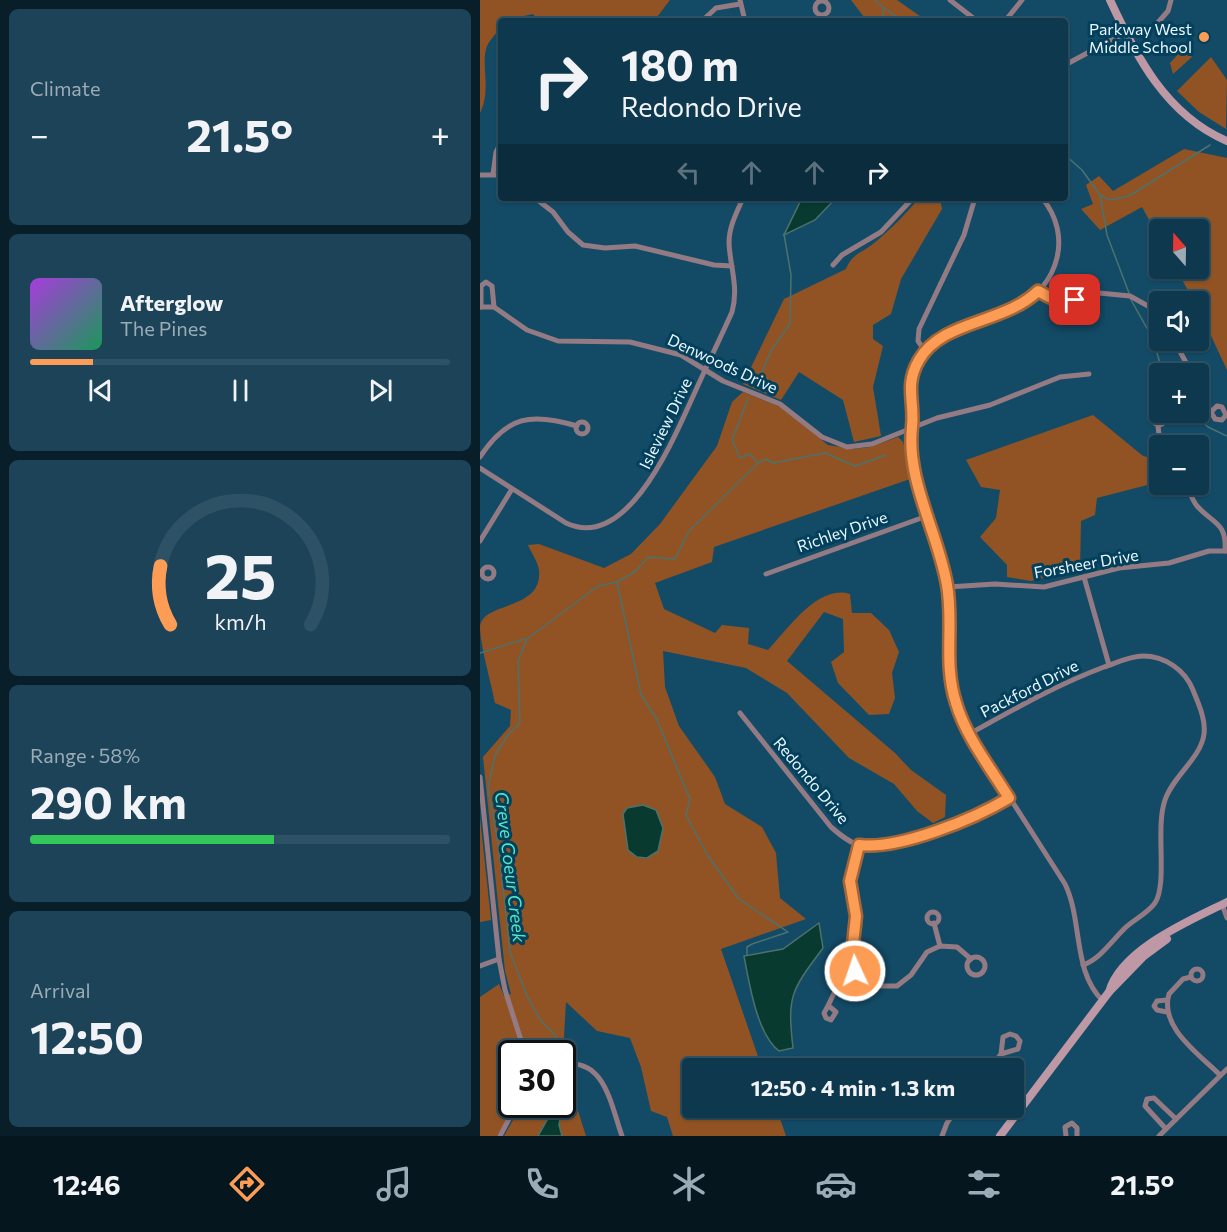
<!DOCTYPE html>
<meta charset="utf-8">
<style>
body{margin:0;font-family:Commissioner,sans-serif;background:#1c4357;color:#f1f3f6;height:100vh;display:flex;flex-direction:column;font-size:22px;white-space:nowrap}
*{box-sizing:border-box;margin:0}
p{font-size:20px;color:#9bacb6}
.icon{flex:none;width:33px;height:33px;fill:none;stroke:currentColor;stroke-width:2;stroke-linecap:round;stroke-linejoin:round}
.map{position:relative;flex:1;overflow:hidden}
.details{display:flex;flex-direction:column;gap:9px;padding:9px;background:#081f2a;width:480px}
.details>*{flex:none}
.guide{position:absolute;left:18px;top:18px;width:570px;height:183px;border-radius:6px;box-shadow:0 2px 4px #0004,0 0 0 2px #2e5265;background:#0e384d;color:#f1f3f6;overflow:hidden}
.needle{width:39px;rotate:340deg}
.tools{position:absolute;left:669px;top:219px;display:grid;gap:12px}
.tools a{display:grid;place-items:center;width:60px;height:60px;border-radius:6px;background:#0e384d;box-shadow:0 2px 4px #0004,0 0 0 2px #2e5265;font-size:30px}
.speed{position:absolute;left:18px;top:1040px;display:flex;gap:12px;font-size:30px;font-weight:700;text-align:center}
.speed>*{display:grid;place-content:center;width:78px;height:78px;border-radius:50%;background:#0e384d;box-shadow:0 2px 4px #0004,0 0 0 2px #2e5265;line-height:1}
.speed .limit{border:3px solid #111;border-radius:9px;background:#fff;color:#111}
.pin{position:absolute;display:grid;place-items:center;width:51px;height:51px;color:#fff;margin:-26px;border-radius:12px;box-shadow:0 3px 9px #0006}
.me{position:absolute;width:66px;margin:-33px;rotate:357deg;stroke-linejoin:round;filter:drop-shadow(0 0 4px #0008)}
.turn{display:flex;align-items:center;gap:21px;height:126px;padding:0 24px;font-size:27px}
.turn .icon{width:78px;height:78px;stroke-width:2.5}
.turn b{display:block;font-size:42px;line-height:51px}
.lanes{display:flex;align-items:center;height:57px;padding:0 24px;background:#0003;justify-content:center;gap:30px;direction:ltr}
.lanes .off{opacity:.35}
.big{font-size:45px;font-weight:700;line-height:1.1}
.details .tile{flex:1;display:flex;flex-direction:column;justify-content:center;gap:9px;min-width:0;padding:0 21px;border-radius:9px;background:#1c4357}
.details .dial{align-items:center;gap:0}
.dial svg{height:156px;overflow:visible;fill:none;stroke:#2e5265;stroke-width:7;stroke-linecap:round;text-anchor:middle}
.dial text{fill:#f1f3f6;stroke:none}
.song{display:flex;align-items:center;gap:18px}
.cover{width:72px;height:72px;border-radius:9px;background:linear-gradient(135deg,hsl(280 70% 55%),hsl(150 70% 35%))}
.played{height:6px;border-radius:3px;background:linear-gradient(90deg,#fd9d55 15%,#2e5265 15%)}
.keys{display:flex;justify-content:space-around;direction:ltr}
.heat{display:flex;justify-content:space-between;align-items:center;font-size:33px;direction:ltr}
.charge{height:9px;border-radius:4px;background:linear-gradient(90deg,#34c759 58%,#2e5265 0)}
.trip{position:absolute;left:202px;top:1058px;width:342px;height:60px;border-radius:6px;background:#0e384d;box-shadow:0 2px 4px #0004,0 0 0 2px #2e5265;font-weight:700;line-height:60px;text-align:center}
.dock{display:flex;height:96px;justify-content:space-around;align-items:center;background:#06161f;color:#9bacb6}
.dock .icon{width:42px;height:42px}
.dock .current{color:#fd9d55}
.dock b{font-size:27px;color:#f1f3f6}
main{display:flex;flex:1;min-height:0}
.map>svg:first-child{display:block}
</style>
<main>
<section class="details">
<div class="tile"><p>Climate</p>
<div class="heat"><a>−</a><b class="big">21.5°</b><a>+</a></div>
</div>
<div class="tile">
<div class="song"><i class="cover"></i><div><b>Afterglow</b><p>The Pines</p></div></div>
<div class="played"></div>
<div class="keys"><svg class="icon" aria-label="previous" viewBox="0 0 24 24"><path d="M18 5L8 12l10 7zM5 5v14"/></svg><svg class="icon" aria-label="pause" viewBox="0 0 24 24"><path d="M8 5v14M16 5v14"/></svg><svg class="icon" aria-label="next" viewBox="0 0 24 24"><path d="M6 5l10 7-10 7zM19 5v14"/></svg></div>
</div>
<div class="tile dial"><svg viewBox="0 0 100 80">
<path d="M14 69A42 42 0 1 1 86 69"/>
<path d="M14 69A42 42 0 0 1 9 39" stroke="#fd9d55"/>
<text x="50" y="56" font-size="32" font-weight="700">25</text>
<text x="50" y="72" font-size="11">km/h</text>
</svg></div>
<div class="tile"><p>Range · 58%</p><b class="big">290 km</b><div class="charge"></div></div>
<div class="tile"><p>Arrival</p><b class="big">12:50</b></div>
</section>
<div class="map">
<svg width="747" height="1136" viewBox="0 0 747 1136">
<rect width="100%" height="100%" fill="#134b67"/>
<g fill="#915323">
<path d="M0 0H190L174 21H58L53 14 21 21C21 31 11 37 7 46 0 65 12 89 0 113Z"/>
<polygon points="371,0 417,0 447,21 381,21 384,17"/>
<polygon points="705,47 712,57 693,74 690,63"/>
<polygon points="731,57 747,80 746,129 719,112 697,91"/>
<polygon points="704,149 747,158 747,370 719,310 718,302 714,301 696,269 718,268 718,230 680,230 679,238 662,207 620,230 601,209 613,204 606,185 619,176 633,191"/>
<path d="M439 198H460L462 209 421 279 411 314 393 325V339L403 346 393 387 401 436 374 442 363 400 319 372 301 400 263 384 304 299 366 269C372 254 381 253 393 244 410 230 425 215 439 198Z"/>
<path d="M263 392 301 407 348 445 373 449 390 447 418 437 423 442 433 478 234 547 232 562 175 583 184 609 235 633 242 625 269 628 268 644 288 650C308 629 338 584 370 594L372 613H391L409 630 419 652 412 673 415 698 409 714 389 715 358 683 351 662 364 652 363 619 344 612 307 661 415 753 431 770 466 795 465 817 453 823 437 811 414 784 369 758 307 693 266 668 183 651 185 687 199 726 235 777 245 804 282 827 296 853 300 898 326 919 241 949 282 1068H213V1107H296L306 1136H193L187 1117 171 1111 161 1067 150 1038 117 1031 86 1002 83 1054 32 1053V1104H36L17 1136H0V997L19 984 24 996 31 994 25 971 3 757 30 726 31 710 15 703C11 682 0 645 0 626 4 601 63 611 59 570 58 562 51 552 48 545L59 544 124 568 151 554 180 524 237 446 252 402Z"/>
<polygon points="613,415 663,456 679,460 679,482 617,498 615,515 601,521 600,569 551,581 527,577 527,565 500,537 516,518 520,490 501,487 486,460"/>
<polygon points="0,817 11,920 0,922"/>
<polygon points="87,1076 106,1136 24,1136 42,1104 82,1104 83,1077"/>
</g>
<g fill="#083a30" stroke="#4c726e" stroke-width="1.5">
<polygon points="322,198 356,198 335,220 304,235"/>
<polygon points="163,805 176,810 183,828 178,851 167,858 157,857 148,850 143,814 147,808"/>
<path d="M339 923 343 948C311 991 307 995 313 1048L299 1051C277 1035 269 982 264 956L303 949Z"/>
<polygon points="70,1104 76,1104 81,1113 79,1125 82,1136 58,1136 71,1113"/>
</g>
<g fill="none" stroke-linecap="round" stroke-linejoin="round">
<g stroke="#4c726e" stroke-width="1.5">
<polyline points="395,0 404,8 402,21"/>
<polyline points="404,8 422,21"/>
<polyline points="585,155 602,170 620,195 630,200 649,196 730,145"/>
<polyline points="620,195 627,235 649,293"/>
<polyline points="650,298 673,339 683,374"/>
<polyline points="275,388 292,349 310,324 311,275 304,234"/>
<polyline points="712,412 728,427 747,436"/>
<polyline points="278,463 286,459 293,463 345,453 375,466 406,455"/>
<polyline points="137,582 161,694 177,720 210,799 206,815 228,856 259,899 308,932 272,944 267,947 267,955"/>
<polyline points="0,653 45,639"/>
<polyline points="84,1053 75,1035 61,1021 47,996 30,952 18,843 8,788 15,755 28,735 40,723 38,661 47,639 118,586 137,582 156,571 168,557 195,559 209,531 278,463 270,454 260,458 252,440 268,399"/>
<polyline points="82,1098 89,1091 89,1082"/>
</g>
<g stroke="#947b83" stroke-width="5">
<polyline points="260,0 265,21"/>
<polyline points="470,0 497,21"/>
<circle cx="342" cy="8" r="7"/>
<polyline points="222,21 236,8 260,4"/>
<polyline points="525,21 542,0"/>
<polyline points="585,65 639,36 675,26 688,11 691,0"/>
<polyline points="13,174 16,152 21,142"/>
<polyline points="0,175 21,175"/>
<polyline points="55,198 73,212 88,232 103,245 125,248 155,246 234,265 252,266"/>
<path d="M562 198C593 235 579 285 537 308 503 327 456 325 437 364 426 386 434 404 432 426 426 484 463 533 468 589 473 642 462 683 489 734L585 884C603 921 592 971 623 1001"/>
<polyline points="353,265 362,255 401,232 433,198"/>
<polyline points="558,291 584,301 619,293 650,296 668,306 680,318"/>
<polyline points="0,307 14,307 47,330 78,341 150,342 201,355 243,381 300,404 342,437 367,447 392,444 457,418 510,405 580,377 609,374"/>
<polyline points="1,307 1,286 6,282 12,286 14,307"/>
<polyline points="694,340 712,374"/>
<polyline points="445,351 438,341 439,329 484,235 495,198"/>
<polyline points="718,389 735,419 742,420 746,415 742,407 737,406 732,411"/>
<circle cx="679" cy="419" r="6"/>
<circle cx="102" cy="428" r="6"/>
<polyline points="678,425 680,446"/>
<path d="M0 457C27 416 51 412 97 426"/>
<path d="M0 468 86 523C149 553 196 433 215 392 227 365 240 339 252 312 259 287 250 267 249 243 249 226 257 212 263 198"/>
<path d="M706 484C710 492 712 500 717 506 733 524 747 522 745 551"/>
<polyline points="0,541 32,489"/>
<circle cx="8" cy="573" r="6"/>
<polyline points="286,574 447,516"/>
<polyline points="604,577 629,665"/>
<polyline points="468,587 515,584 564,587 639,568 689,563 729,551 747,551"/>
<path d="M260 713 351 827C359 834 367 841 378 845 411 855 500 816 529 797"/>
<path d="M489 734C533 710 576 685 624 667 636 663 650 656 663 656 685 656 705 670 713 690 718 703 726 719 724 734 721 758 693 776 685 800 675 828 688 883 675 903 667 914 653 920 644 929 631 942 620 959 603 965"/>
<polyline points="0,777 19,959 25,990 45,1053"/>
<polyline points="379,845 370,889 376,916 373,960 381,977 394,986 417,986 431,975 447,952 460,946 477,947 491,959"/>
<polyline points="742,904 747,918"/>
<circle cx="453" cy="918" r="6"/>
<polyline points="454,923 460,946"/>
<circle cx="496" cy="966" r="9"/>
<polyline points="0,966 19,959"/>
<circle cx="717" cy="975" r="6"/>
<path d="M711 977 703 979 689 994C679 1027 719 1054 740 1075"/>
<polyline points="687,1000 677,1001 674,1006 677,1010 687,1012"/>
<path d="M350 1007 356 1012 351 1020 346 1018 344 1013C354 997 355 981 376 971"/>
<path d="M82 1065C125 1056 131 1106 142 1136"/>
<polyline points="510,1068 521,1054 523,1037 530,1034 536,1036 540,1041 538,1049 521,1054"/>
<polyline points="686,1129 665,1106 667,1099 674,1098 696,1119"/>
<polyline points="20,1136 37,1104"/>
<polyline points="462,1136 467,1123 478,1107"/>
<polyline points="586,1136 585,1127 592,1123 597,1128 597,1136"/>
<polyline points="679,1136 747,1069"/>
</g>
<g stroke="#bf98a5" stroke-width="8">
<path d="M630 0C656 56 686 115 747 141"/>
<polyline points="629,992 664,956 687,939"/>
<path d="M520 1136 629 992C641 949 711 920 747 902"/>
</g>
</g>
<g fill="none" stroke-linecap="round" stroke-linejoin="round">
<defs>
<path id="route" d="M375 971 372 953 376 916 370 881 379 845C419 850 494 819 529 798 510 767 486 737 476 703 463 663 474 624 467 585 458 532 426 481 432 427 435 401 424 386 439 360 462 320 524 324 558 291L575 300H595"/>
</defs>
<use href="#route" stroke="#a46637" stroke-width="15"/>
<use href="#route" stroke="#fd9d55" stroke-width="10"/>
</g>
<circle fill="#fd9d55" stroke="#02405c" stroke-width="2" cx="724" cy="37" r="6"/>
<g text-anchor="middle" dominant-baseline="central" stroke-width="6" stroke-linejoin="round" paint-order="stroke">
<g font-size="16" fill="#ebf6fd" stroke="#02405c" text-anchor="end">
<text x="712" y="28">Parkway West<tspan x="712" dy="18">Middle School</tspan></text>
</g>
<g font-size="16" fill="#ebf6fd" stroke="#02405c">
<text transform="translate(243 363) rotate(25)">Denwoods Drive</text>
<text transform="translate(185 423) rotate(-64)">Isleview Drive</text>
<text transform="translate(362 531) rotate(-19)">Richley Drive</text>
<text transform="translate(606 563) rotate(-10)">Forsheer Drive</text>
<text transform="translate(549 688) rotate(-27)">Packford Drive</text>
<text transform="translate(332 780) rotate(50)">Redondo Drive</text>
</g>
<g font-size="18" font-style="italic" fill="#54e5c5" stroke="#02405c">
<text transform="translate(31 867) rotate(83)">Creve Coeur Creek</text>
</g>
</g>
</svg>
<div class="tools">
<a><svg class="needle" viewBox="-14 -14 28 28"><path d="M0-13l5 13h-10z" fill="#e53935"/><path d="M0 13l5-13h-10z" fill="#9bacb6"/></svg></a>
<a><svg class="icon" aria-label="sound" viewBox="0 0 24 24"><path d="M4 9h4l5-4v14l-5-4H4zM17 9q2 3 0 6"/></svg></a>
<a>+</a>
<a>−</a>
</div>
<div class="speed"><div class="limit">30</div></div>
<div class="pin" style="left:595px;top:300px;background:#d93025"><svg class="icon" aria-label="arrive" viewBox="0 0 24 24"><path d="M6 21V4h12l-3 4 3 4H6"/></svg></div>
<svg class="me" style="left:375px;top:971px" viewBox="-20 -20 40 40"><circle r="17" fill="#fd9d55" stroke="#fff" stroke-width="3"/><path d="M0-11L8 9 0 5-8 9z" fill="#fff"/></svg>
<div class="trip">12:50 · 4 min · 1.3 km</div>
<div class="guide">
<div class="turn"><svg class="icon" aria-label="right" viewBox="0 0 24 24"><path d="M7 20v-9h11M14 6l5 5-5 5"/></svg><div><b>180 m</b>Redondo Drive</div></div>
<div class="lanes"><svg class="icon off" aria-label="left" viewBox="0 0 24 24"><path d="M17 20v-9H6M10 6l-5 5 5 5"/></svg><svg class="icon off" aria-label="ahead" viewBox="0 0 24 24"><path d="M12 20V5M6 11l6-6 6 6"/></svg><svg class="icon off" aria-label="ahead" viewBox="0 0 24 24"><path d="M12 20V5M6 11l6-6 6 6"/></svg><svg class="icon" aria-label="right" viewBox="0 0 24 24"><path d="M7 20v-9h11M14 6l5 5-5 5"/></svg></div>
</div>
</div>
</main>
<nav class="dock">
<b>12:46</b>
<svg class="icon current" aria-label="directions" viewBox="0 0 24 24"><path d="M12 3l9 9-9 9-9-9zM9 14v-3h6M13 9l2 2-2 2"/></svg>
<svg class="icon" aria-label="music" viewBox="0 0 24 24"><path d="M9 18V5l10-2v13"/><circle cx="6" cy="18" r="3"/><circle cx="16" cy="16" r="3"/></svg>
<svg class="icon" aria-label="phone" viewBox="0 0 24 24"><path d="M5 4h4l2 5-3 2q2 4 5 5l2-3 5 2v4C11 20 4 13 5 4z"/></svg>
<svg class="icon" aria-label="climate" viewBox="0 0 24 24"><path d="M12 3v18M4 7l16 10M4 17L20 7"/></svg>
<svg class="icon" aria-label="car" viewBox="0 0 24 24"><path d="M5 17H2v-5l4-1 3-4h7l3 4 3 1v5h-3M9 17h6M6 11h13"/><circle cx="7" cy="17" r="2"/><circle cx="17" cy="17" r="2"/></svg>
<svg class="icon" aria-label="filters" viewBox="0 0 24 24"><path d="M4 7h16M4 17h16"/><circle cx="9" cy="7" r="2"/><circle cx="15" cy="17" r="2"/></svg>
<b>21.5°</b>
</nav>
